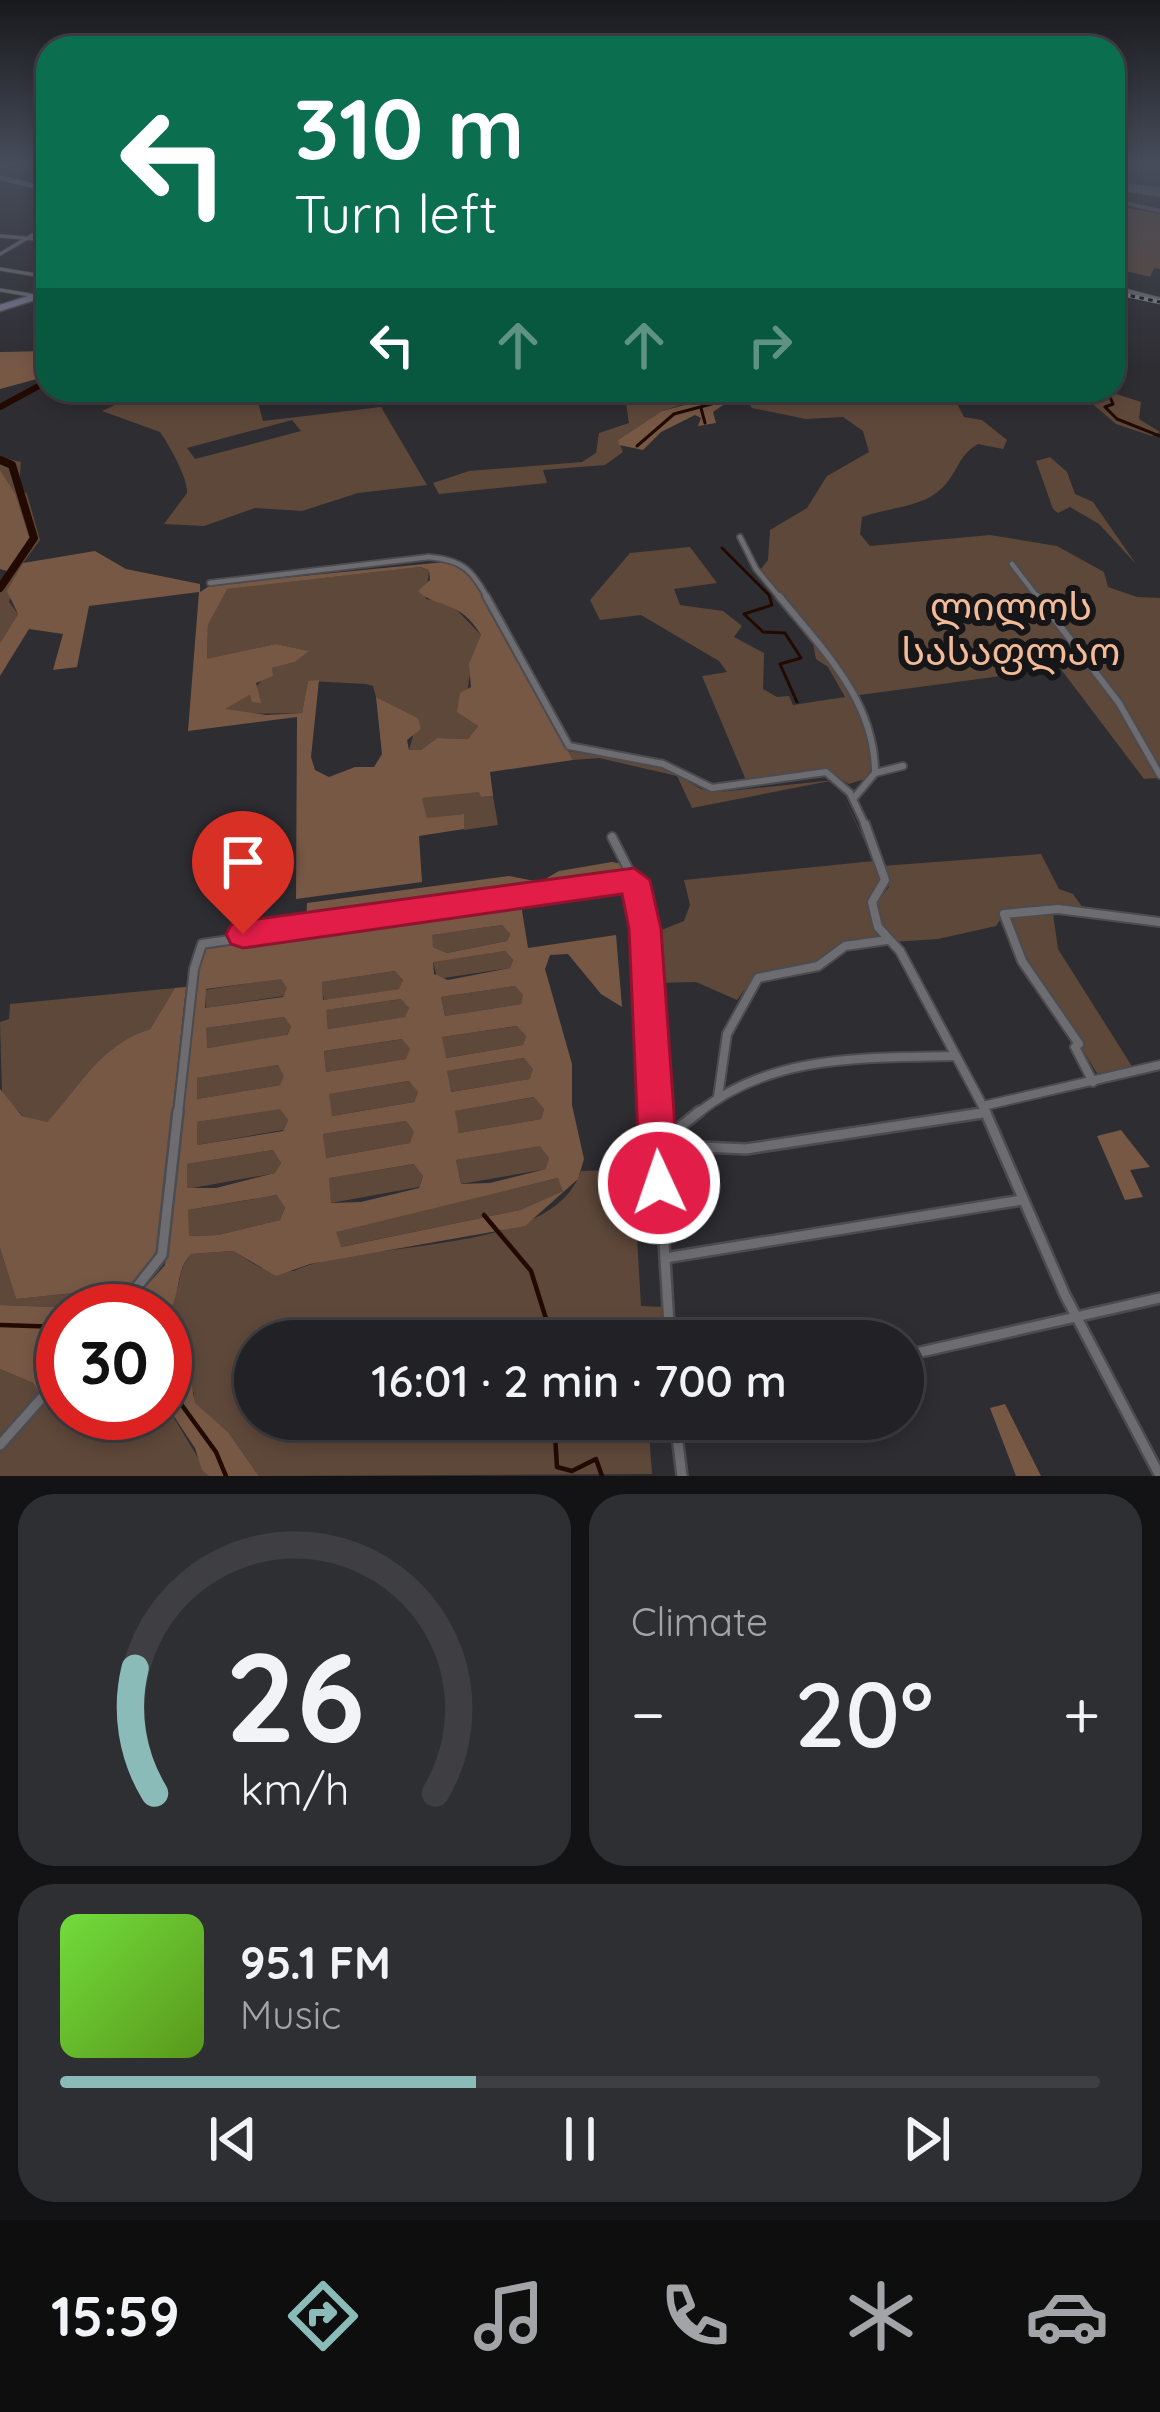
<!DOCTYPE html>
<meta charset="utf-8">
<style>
body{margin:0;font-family:Quicksand,"Noto Sans Georgian",sans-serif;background:#2e2f32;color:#f1f3f6;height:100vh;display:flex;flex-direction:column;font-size:45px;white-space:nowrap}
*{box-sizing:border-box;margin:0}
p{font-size:39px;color:#a2a4a7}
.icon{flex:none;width:66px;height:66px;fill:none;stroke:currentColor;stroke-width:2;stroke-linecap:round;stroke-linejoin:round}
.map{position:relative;height:1476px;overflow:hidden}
.drawer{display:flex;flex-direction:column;gap:18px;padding:18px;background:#131315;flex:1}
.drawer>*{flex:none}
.hud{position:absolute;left:36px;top:36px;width:1089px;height:366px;border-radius:36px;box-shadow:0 6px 18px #0003,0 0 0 3px #3f3f43;background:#0b6e4f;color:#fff;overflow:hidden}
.speed{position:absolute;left:36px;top:1284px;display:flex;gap:24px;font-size:60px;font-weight:700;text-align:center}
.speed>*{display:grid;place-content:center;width:156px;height:156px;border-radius:50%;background:#222226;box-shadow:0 6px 18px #0003,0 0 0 3px #3f3f43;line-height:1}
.speed .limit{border:18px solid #d22;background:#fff;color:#111}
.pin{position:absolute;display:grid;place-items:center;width:102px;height:102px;color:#fff;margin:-123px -51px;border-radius:50% 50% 50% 0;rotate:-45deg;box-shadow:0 0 12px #0007}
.pin .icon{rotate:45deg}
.me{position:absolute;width:132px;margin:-66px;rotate:357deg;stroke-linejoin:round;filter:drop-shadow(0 0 9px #0008)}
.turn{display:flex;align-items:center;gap:42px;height:252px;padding:0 60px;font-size:54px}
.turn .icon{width:156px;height:156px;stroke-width:2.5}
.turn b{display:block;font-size:84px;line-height:102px}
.lanes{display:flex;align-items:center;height:114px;padding:0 60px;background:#0003;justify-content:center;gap:60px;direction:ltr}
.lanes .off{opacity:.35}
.big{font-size:90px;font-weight:600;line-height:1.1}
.drawer .widget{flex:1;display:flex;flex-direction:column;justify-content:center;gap:18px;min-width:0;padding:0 42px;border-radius:36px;background:#2e2f32}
.drawer .dial{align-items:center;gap:0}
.dial svg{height:312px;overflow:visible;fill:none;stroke:#3f3f43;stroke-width:7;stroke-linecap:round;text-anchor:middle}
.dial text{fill:#f1f3f6;stroke:none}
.song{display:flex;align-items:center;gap:36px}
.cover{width:144px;height:144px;border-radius:18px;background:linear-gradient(135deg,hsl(100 70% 55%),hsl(90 70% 35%))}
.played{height:12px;border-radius:6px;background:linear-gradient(90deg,#8bbbb9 40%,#3f3f43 40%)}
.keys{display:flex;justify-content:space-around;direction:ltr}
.heat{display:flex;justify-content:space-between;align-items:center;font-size:66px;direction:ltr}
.drawer .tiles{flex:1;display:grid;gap:18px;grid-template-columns:1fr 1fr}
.widget:last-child{grid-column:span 2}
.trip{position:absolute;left:234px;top:1320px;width:690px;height:120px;border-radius:60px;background:#222226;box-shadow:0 6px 18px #0003,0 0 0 3px #3f3f43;font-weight:600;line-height:120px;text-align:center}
.tab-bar{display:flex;height:192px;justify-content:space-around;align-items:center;background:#0e0e0f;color:#a2a4a7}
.tab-bar .icon{width:84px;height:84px}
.tab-bar .current{color:#8bbbb9}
.tab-bar b{font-size:54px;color:#f1f3f6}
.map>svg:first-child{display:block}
</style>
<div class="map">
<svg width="1160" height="1476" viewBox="0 0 1160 1476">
<rect width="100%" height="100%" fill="#2e2d32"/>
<g fill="#5e483a" fill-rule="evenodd">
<polygon points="1113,205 1160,214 1160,269 1154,268 1150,277 1113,268"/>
<path d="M147 390H282L256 395 263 421 381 407 427 485 358 493 302 511 255 508 204 526 164 524 187 493C189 480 168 443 160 432L102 411ZM292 420 301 431 195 459 187 448Z"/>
<polygon points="624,390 723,392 662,411 618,440 623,452 605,465 543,470 547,483 439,494 433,483 469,471 582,462 596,453 599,433 629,423"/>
<path d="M738 390H950L964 417 982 420 1007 440 1003 449 978 444C958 455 958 473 942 488 922 508 889 507 862 517L860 534 870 546 990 535 1057 546 1104 572 1108 587 1137 597 1160 598V771L1121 702 1096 679 1118 705 1157 778 1144 779 1060 668 852 696 875 763 865 779 849 784 830 772 748 785 702 676 727 672 719 661 641 615 600 620 590 600 630 553 690 547 717 583 674 589 680 605 723 611 742 626 734 637 764 653 763 689 777 697 789 696 793 705 845 697 828 667 816 659 812 638 770 588 761 569 768 560 770 530 807 508 827 476 869 452 863 431 843 417 806 419 752 408Z"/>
<polygon points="1062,390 1104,390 1141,402 1139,419 1160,432 1152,436 1116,424 1088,400"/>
<polygon points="0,457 21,462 19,487 27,494 40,540 23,563 9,602 18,614 0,643 0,584 30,540 0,470"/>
<polygon points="1050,457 1067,472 1075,494 1093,502 1136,564 1099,524 1070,507 1058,513 1053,509 1036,461"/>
<path d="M419 567 429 570 426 599 450 603 481 635C473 663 457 702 478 726L468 739 437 738 421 750H409L418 718 376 697 373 686 366 684 308 681 302 713 228 714 224 709 250 695 271 668 295 662 308 651 276 644 207 660 208 625 226 589Z"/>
<polygon points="568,751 659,765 701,789 719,792 835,780 881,873 884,883 868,905 882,937 843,944 814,964 754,977 737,1000 696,982 655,983 654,933 684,921 690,905 684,880 874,861 835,780 692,808 677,776 599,758 573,760"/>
<polygon points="480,791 481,797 493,796 498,825 464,830 463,814 427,819 422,798"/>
<polygon points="1041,854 1059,889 1073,894 1083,908 1008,909 996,926 938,939 892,942 878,920 876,903 889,887 882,866"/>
<polygon points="1022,911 1053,914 1058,949 1133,1068 1098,1075 1013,934 1012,914"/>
<polygon points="502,925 510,934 507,941 447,953 433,947 431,935"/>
<polygon points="505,951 513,960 510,968 437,979 433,961"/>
<polygon points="396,971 403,980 400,989 324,1000 321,982"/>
<polygon points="281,978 288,988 283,996 206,1008 205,990"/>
<polygon points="515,986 524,995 521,1004 445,1016 441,997"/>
<path d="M175 988 150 1029C100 1045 80 1086 46 1123L23 1116 2 1094 0 1022 9 1019 10 1004Z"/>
<polygon points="402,999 409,1008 406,1017 328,1029 325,1010"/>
<polygon points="284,1017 291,1027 286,1036 206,1048 206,1028"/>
<polygon points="518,1026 526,1036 523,1045 445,1058 441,1037"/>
<polygon points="403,1039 411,1050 407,1059 326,1072 324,1051"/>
<polygon points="525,1058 534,1069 531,1079 450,1092 446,1071"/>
<polygon points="278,1065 285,1076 280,1085 197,1099 196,1078"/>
<polygon points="410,1081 418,1092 414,1102 331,1116 328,1094"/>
<polygon points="535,1097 544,1109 541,1119 459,1133 454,1111"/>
<polygon points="281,1108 288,1120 283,1130 197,1145 197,1122"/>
<polygon points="406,1121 415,1133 411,1143 325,1158 323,1134"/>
<polygon points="540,1145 549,1158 547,1169 461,1184 456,1160"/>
<polygon points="273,1150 281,1162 276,1173 187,1189 187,1164"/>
<polygon points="415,1164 423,1176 419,1187 331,1203 328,1178"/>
<path d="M633 1169 641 1306 663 1307 666 1341H255V1419H648L652 1474 259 1476 228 1432 194 1403V1393L165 1355V1311H142L139 1305 154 1299 167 1310C182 1295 175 1272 191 1254L233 1251 261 1268 294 1271C364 1238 552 1258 581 1171Z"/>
<polygon points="559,1178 563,1191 520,1210 340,1247 335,1231"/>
<polygon points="278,1195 285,1208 280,1220 218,1235 188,1236 188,1210"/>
<polygon points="0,1248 16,1299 84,1292 89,1299 80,1308 0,1305"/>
<polygon points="0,1369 33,1383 40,1394 0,1439"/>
<polygon points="63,1393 63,1413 165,1413 165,1403 209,1476 0,1476 0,1451 42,1403"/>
</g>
<g fill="#775845" fill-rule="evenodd">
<polygon points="48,351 48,376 0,389 0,352"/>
<polygon points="722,390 739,394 713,412 716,423 698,426 701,418 695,415 661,432 643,450 619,445 618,440 662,411 719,396"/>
<polygon points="0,470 15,494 30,540 0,584 7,571 0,569"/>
<path d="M95 551 126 569 200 584V592L211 585 455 561 468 570 573 760 490 772 493 796 481 797 479 792 422 798 427 818 464 814V829L419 836 422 882 296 899 297 717 188 731 199 592 89 606 77 667 53 670 63 634 29 629 0 676V643L18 614 7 591 23 563ZM420 567 429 570 430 580 418 591C436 609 459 598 481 635L469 664 471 687 460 693 457 712 478 726 468 739 437 738 421 750H409L407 740 421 729 418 718 376 697 382 754 374 767H355L329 777 315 770 311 757 319 680 308 681 302 713 266 715 225 709 250 695 252 702 261 703 256 683 273 676 272 668 295 662 309 651 276 644 207 659 208 625 227 589Z"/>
<polygon points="612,862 623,864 623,869 605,879 306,923 307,903 509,876 540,882 559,871"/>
<path d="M520 898 528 948 616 935 622 1007 601 994 568 954 550 955 545 969 572 1064V1105L584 1159 578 1179 525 1226 310 1264 276 1276 233 1251 191 1254C174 1272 182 1295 168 1311L153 1299 143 1300 142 1311H124L165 1265 196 969 206 947ZM502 925 510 934 507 941 447 953 433 947 432 935ZM505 951 513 960 510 968 448 980 434 974 433 962ZM395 971 403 980 399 989 323 1000 322 982ZM281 979 287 988 283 997 205 1008 206 989ZM515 986 523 995 521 1004 445 1016 441 997ZM401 999 409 1008 405 1017 328 1029 326 1010ZM284 1017 291 1027 287 1035 207 1048 206 1028ZM517 1026 526 1036 523 1045 446 1058 442 1037ZM402 1039 410 1049 406 1059 326 1072 324 1051ZM524 1058 533 1069 530 1079 451 1092 447 1071ZM278 1065 284 1076 280 1085 197 1099V1078ZM409 1081 418 1092 414 1102 332 1116 329 1094ZM534 1097 544 1109 541 1119 459 1133 455 1111ZM280 1109 288 1120 283 1131 197 1145V1122ZM406 1121 414 1132 410 1143 326 1158 323 1134ZM540 1146 549 1158 546 1169 490 1183 461 1184 456 1160ZM273 1150 281 1163 275 1173 216 1188H187V1164ZM414 1164 423 1176 419 1188 361 1202 331 1203 329 1178ZM558 1178 563 1191 520 1210 341 1247 336 1232ZM277 1195 285 1208 280 1220 218 1235 189 1236 188 1210Z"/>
<path d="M186 987 157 1255 115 1311H63V1369L40 1394 33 1383 0 1369V1305L80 1308 88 1299 84 1292 16 1299 0 1248V1089L22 1116 47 1122C80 1086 100 1045 150 1029L175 988Z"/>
<polygon points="1121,1130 1150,1167 1130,1170 1143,1197 1125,1200 1097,1136"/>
<polygon points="165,1356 190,1377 195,1403 228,1432 259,1476 209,1476 202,1470 195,1448 165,1403"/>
<polygon points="1005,1404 1041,1476 1016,1476 990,1408"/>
</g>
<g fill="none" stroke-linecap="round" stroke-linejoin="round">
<g stroke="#220a00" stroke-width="3">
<polyline points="2,304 27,297"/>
<polyline points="1083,390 1110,397 1113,404 1105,407 1117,419 1160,436"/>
<polyline points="701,408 705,423"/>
<polyline points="637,446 674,414 730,399 729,390"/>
<polyline points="722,548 769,595 772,605 744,614 763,632 785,633 801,658 780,664 797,702"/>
</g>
<g stroke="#220a00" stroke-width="4.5">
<polyline points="484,1215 531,1271 553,1341"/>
<polyline points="0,1325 63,1327"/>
<polyline points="165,1382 216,1452 226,1476"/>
<polyline points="554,1419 557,1467 572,1471 596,1459 602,1476"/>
</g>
<polyline stroke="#220a00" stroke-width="6" points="0,407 48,381"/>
<polyline stroke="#220a00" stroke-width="8" points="0,460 12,465 34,538 0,588"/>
<g fill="#58575c" fill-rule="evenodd">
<polygon points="1113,189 1150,188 1153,190 1113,193"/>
<polygon points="1113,198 1160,209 1160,213 1113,202"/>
</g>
<polygon fill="#58575c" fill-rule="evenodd" points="1121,183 1160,187 1160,197 1121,191"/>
<defs>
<g id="street-far4">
<polyline points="0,167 15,162"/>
<polyline points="0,236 48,240"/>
<polyline points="0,254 48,226"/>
<polyline points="0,269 48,277"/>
<polyline points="1113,287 1160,299"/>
<polyline points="0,290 36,296"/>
</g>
<g id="street-far3">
<polyline points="740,537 756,569 781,599"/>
<polyline points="1012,564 1039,599"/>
<path d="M210 583 429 557C463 560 472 570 488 599"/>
</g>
<g id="street-far2">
<polyline points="486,596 569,746 663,764 712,788 826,772 850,793 866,827"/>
<path d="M779 596C822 649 875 700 875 773"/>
<polyline points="1037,596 1119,703 1160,775"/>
<polyline points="854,798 875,773 903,766"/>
</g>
<g id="street-far1">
<polyline points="865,824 885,880 872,902 878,927 900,951 987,1114"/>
<polyline points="612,837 642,896 656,1114"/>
<polyline points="1093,1082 1075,1047 1079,1044 1022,961 1004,914 1058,909 1160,922"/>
<polyline points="718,1097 727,1034 758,978 818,966 845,946 887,940"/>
<polyline points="983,1106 1160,1065"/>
<polyline points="178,1114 194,969 202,944 634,880"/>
<path d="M697 1114C769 1054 865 1058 954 1056"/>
<polyline points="975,1114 982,1113"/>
</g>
<g id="street">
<polyline points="656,1111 670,1341"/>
<polyline points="985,1111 1065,1295 1160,1476"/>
<polyline points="660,1143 700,1111"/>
<polyline points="657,1145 746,1149 982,1113"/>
<polyline points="665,1258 1022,1200"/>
<polyline points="118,1311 162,1255 178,1111"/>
<polyline points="903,1356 1160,1298"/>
<polyline points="675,1419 682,1476"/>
<polyline points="0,1445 63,1374"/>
</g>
<polyline id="secondary-far1" points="0,178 48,189"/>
<polyline id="secondary" points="0,308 48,293"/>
</defs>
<use href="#street-far4" stroke="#4c4b50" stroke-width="4.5"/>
<use href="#street-far3" stroke="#4c4b50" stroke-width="8"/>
<use href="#street-far2" stroke="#4c4b50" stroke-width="10"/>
<use href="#street-far1" stroke="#4c4b50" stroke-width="12"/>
<use href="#street" stroke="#4c4b50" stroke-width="14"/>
<use href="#secondary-far1" stroke="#4c4b50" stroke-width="6"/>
<use href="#secondary" stroke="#4c4b50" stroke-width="9"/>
<use href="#street-far4" stroke="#6c6c71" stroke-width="3"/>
<use href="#street-far3" stroke="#6c6c71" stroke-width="4.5"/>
<use href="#street-far2" stroke="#6c6c71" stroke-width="6"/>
<use href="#street-far1" stroke="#6c6c71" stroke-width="8"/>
<use href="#street" stroke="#6c6c71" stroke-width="9"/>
<use href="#secondary-far1" stroke="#78748b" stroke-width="4.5"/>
<use href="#secondary" stroke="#78748b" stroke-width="6"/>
<defs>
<polyline id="rail" points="1113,292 1160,302"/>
</defs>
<use href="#rail" stroke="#828185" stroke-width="4.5"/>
<use href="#rail" stroke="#161618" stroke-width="3" stroke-dasharray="4.5" stroke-linecap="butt"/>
</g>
<linearGradient id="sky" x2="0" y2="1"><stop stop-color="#19191c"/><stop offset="0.44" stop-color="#464c5a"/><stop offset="1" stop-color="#464c5a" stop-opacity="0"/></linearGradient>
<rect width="1160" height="369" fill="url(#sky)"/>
<polygon fill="#e11d48" stroke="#92132f" stroke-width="3" points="634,868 650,880 661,929 679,1183 673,1196 659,1202 645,1196 640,1183 629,929 622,894 243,948 231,944 226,934 231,925 243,921"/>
<g text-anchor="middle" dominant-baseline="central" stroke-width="12" stroke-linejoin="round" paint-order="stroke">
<g font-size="39" fill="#f2ba97" stroke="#161618">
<text x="1011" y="605">ლილოს<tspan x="1011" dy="45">სასაფლაო</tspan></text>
</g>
</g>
</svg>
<div class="speed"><div class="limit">30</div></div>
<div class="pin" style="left:243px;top:934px;background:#d93025"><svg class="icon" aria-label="arrive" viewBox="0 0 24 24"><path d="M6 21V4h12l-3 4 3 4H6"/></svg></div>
<svg class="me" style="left:659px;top:1183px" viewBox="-20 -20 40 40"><circle r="17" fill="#e11d48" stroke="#fff" stroke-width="3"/><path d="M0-11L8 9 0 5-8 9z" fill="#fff"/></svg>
<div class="trip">16:01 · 2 min · 700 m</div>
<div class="hud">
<div class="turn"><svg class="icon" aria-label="left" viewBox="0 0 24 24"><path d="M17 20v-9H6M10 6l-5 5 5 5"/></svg><div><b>310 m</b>Turn left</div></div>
<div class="lanes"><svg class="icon" aria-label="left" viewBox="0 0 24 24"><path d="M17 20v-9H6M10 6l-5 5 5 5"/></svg><svg class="icon off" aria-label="ahead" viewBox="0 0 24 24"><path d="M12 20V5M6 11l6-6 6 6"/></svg><svg class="icon off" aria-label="ahead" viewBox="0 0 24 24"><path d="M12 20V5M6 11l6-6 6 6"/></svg><svg class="icon off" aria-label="right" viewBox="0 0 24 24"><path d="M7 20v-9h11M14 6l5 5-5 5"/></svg></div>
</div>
</div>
<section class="drawer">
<div class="tiles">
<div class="widget dial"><svg viewBox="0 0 100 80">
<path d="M14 69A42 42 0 1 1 86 69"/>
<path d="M14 69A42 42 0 0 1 9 37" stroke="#8bbbb9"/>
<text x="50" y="56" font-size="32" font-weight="700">26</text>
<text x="50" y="72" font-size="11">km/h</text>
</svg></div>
<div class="widget"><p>Climate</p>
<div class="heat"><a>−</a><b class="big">20°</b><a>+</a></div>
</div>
<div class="widget">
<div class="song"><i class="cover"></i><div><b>95.1 FM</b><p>Music</p></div></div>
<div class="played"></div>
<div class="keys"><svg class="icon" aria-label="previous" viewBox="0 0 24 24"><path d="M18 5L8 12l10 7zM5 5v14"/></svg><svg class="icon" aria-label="pause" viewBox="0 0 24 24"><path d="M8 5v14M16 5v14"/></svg><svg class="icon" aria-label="next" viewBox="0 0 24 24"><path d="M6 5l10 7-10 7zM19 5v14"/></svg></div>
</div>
</div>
</section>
<nav class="tab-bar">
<b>15:59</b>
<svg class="icon current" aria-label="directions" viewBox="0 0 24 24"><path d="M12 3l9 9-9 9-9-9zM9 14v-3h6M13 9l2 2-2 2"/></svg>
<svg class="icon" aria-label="music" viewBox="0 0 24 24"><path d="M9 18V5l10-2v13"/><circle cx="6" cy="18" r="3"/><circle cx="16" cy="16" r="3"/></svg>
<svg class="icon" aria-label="phone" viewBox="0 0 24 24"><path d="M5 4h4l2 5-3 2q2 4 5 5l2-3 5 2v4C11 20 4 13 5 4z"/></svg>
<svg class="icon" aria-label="climate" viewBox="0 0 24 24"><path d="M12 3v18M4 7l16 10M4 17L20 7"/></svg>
<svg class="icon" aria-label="car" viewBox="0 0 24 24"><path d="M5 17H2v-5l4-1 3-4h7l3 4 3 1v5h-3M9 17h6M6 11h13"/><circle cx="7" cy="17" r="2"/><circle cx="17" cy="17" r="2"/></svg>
</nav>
